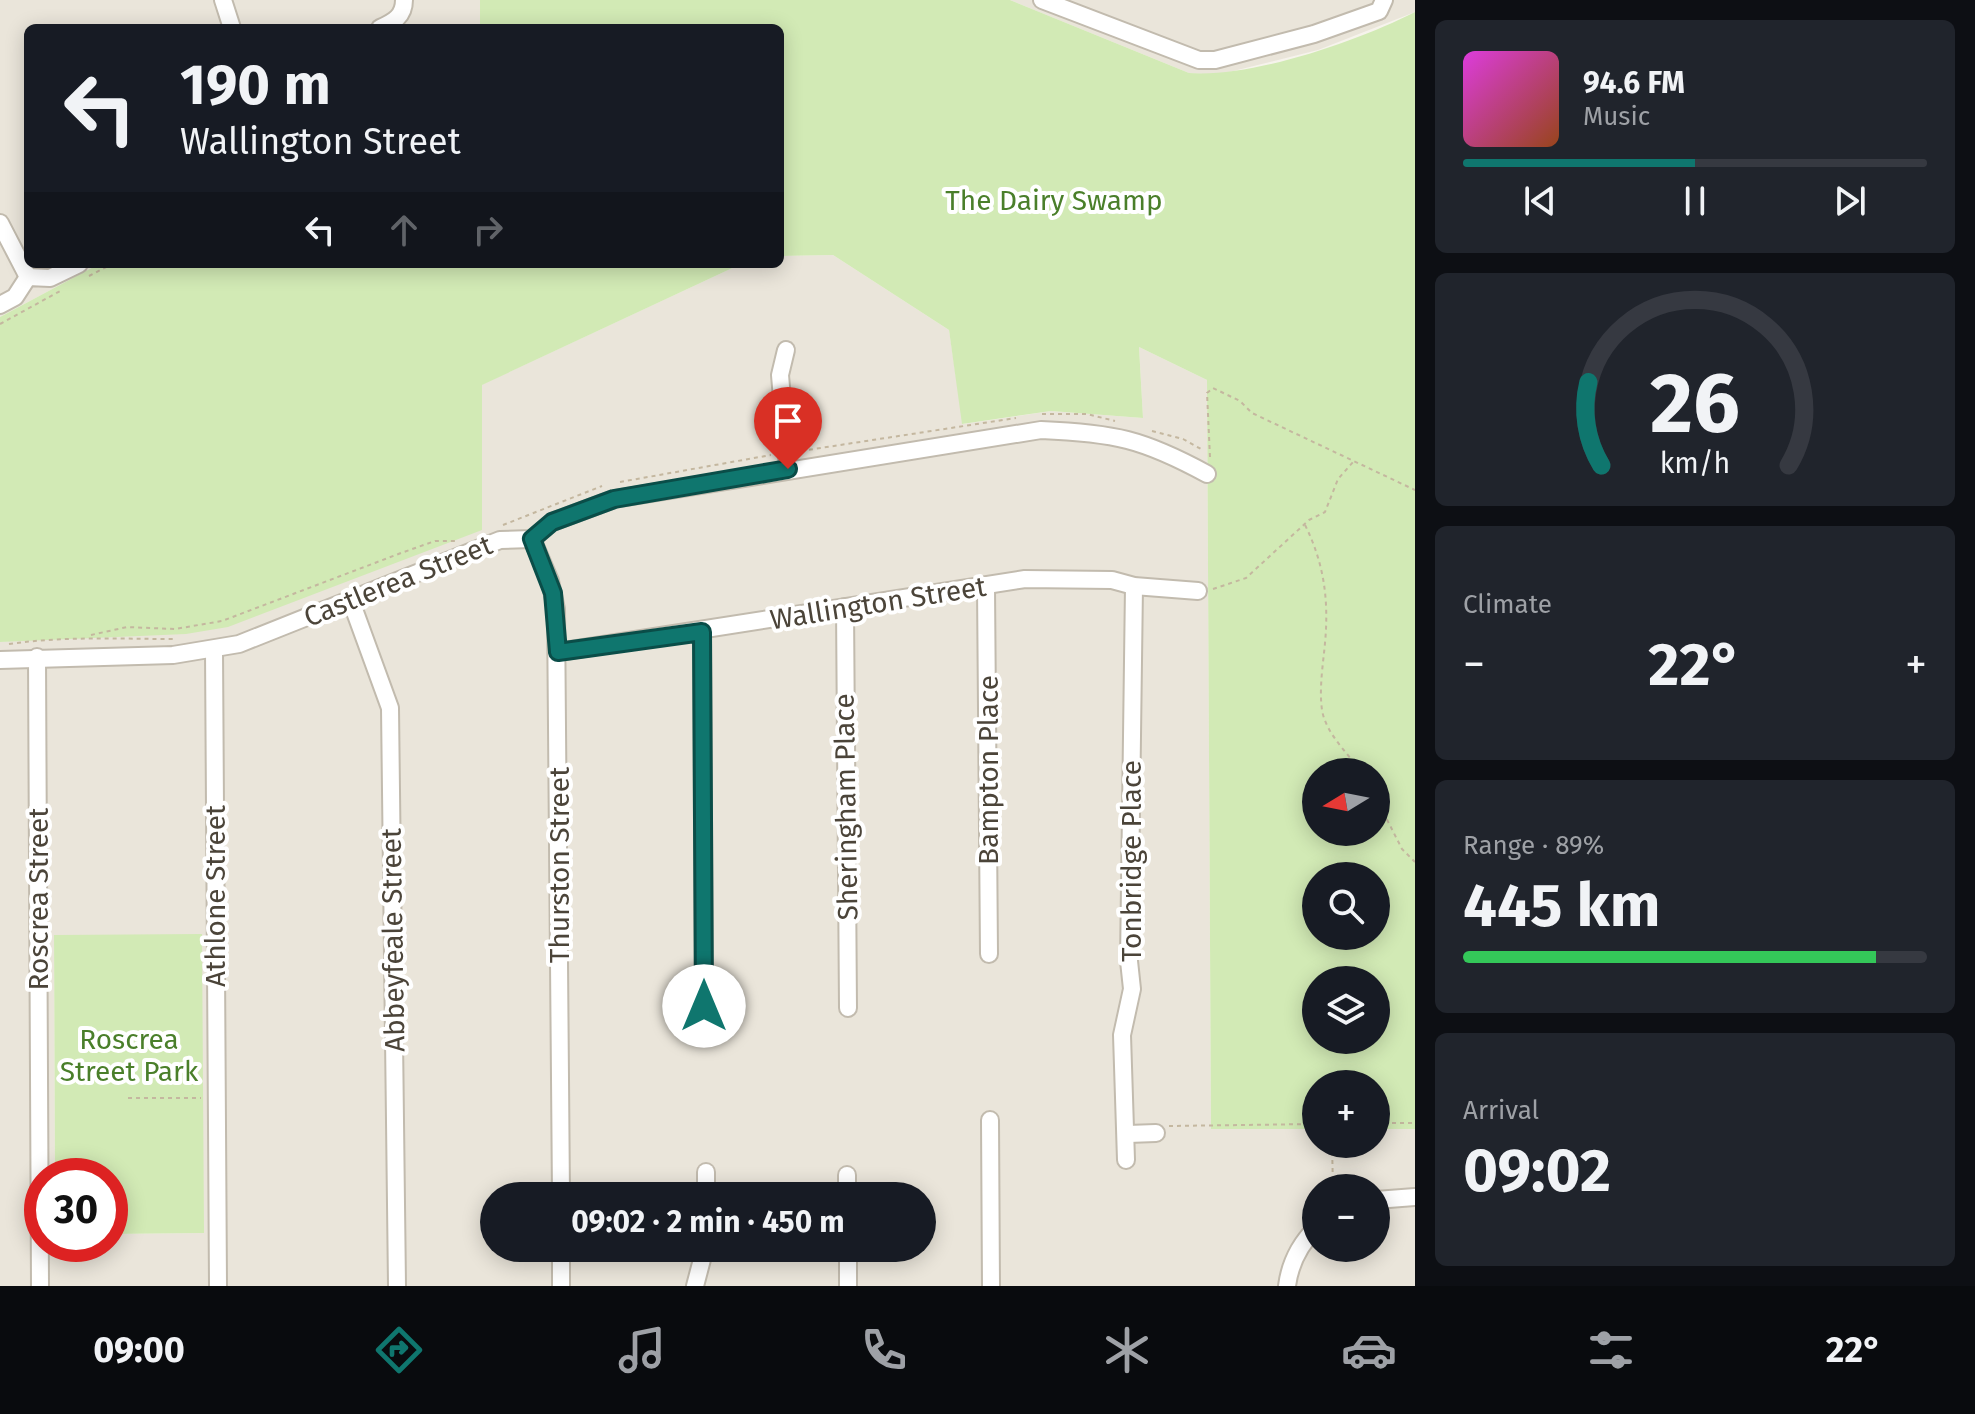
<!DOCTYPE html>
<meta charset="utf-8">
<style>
body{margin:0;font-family:"Fira Sans",sans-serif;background:#20242c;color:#f1f3f6;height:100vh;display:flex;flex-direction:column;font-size:30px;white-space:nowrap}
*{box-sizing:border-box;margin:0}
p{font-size:26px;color:#9ea1a6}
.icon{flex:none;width:44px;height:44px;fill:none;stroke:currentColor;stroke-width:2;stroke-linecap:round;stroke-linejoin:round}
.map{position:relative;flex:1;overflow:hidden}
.details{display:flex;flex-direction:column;gap:20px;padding:20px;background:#0d0f14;width:560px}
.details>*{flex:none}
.top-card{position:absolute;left:24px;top:24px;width:760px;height:244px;border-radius:12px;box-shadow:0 4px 20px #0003;background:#171b24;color:#f1f3f6;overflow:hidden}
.needle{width:52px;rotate:260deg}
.buttons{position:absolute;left:1302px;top:758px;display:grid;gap:16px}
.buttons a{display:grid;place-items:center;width:88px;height:88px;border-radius:50%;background:#171b24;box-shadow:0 4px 20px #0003;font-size:40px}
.speed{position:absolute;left:24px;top:1158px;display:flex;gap:16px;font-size:40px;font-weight:700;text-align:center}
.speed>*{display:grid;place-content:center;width:104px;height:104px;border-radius:50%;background:#171b24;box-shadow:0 4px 20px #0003;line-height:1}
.speed .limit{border:12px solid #d22;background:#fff;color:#111}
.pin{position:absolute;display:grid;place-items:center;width:68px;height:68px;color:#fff;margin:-82px -34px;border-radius:50% 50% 50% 0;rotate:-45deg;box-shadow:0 0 8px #0007}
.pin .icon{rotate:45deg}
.me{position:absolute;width:88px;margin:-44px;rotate:0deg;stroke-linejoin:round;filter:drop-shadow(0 0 6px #0008)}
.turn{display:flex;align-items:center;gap:28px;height:168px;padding:0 24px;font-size:36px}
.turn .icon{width:104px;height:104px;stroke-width:2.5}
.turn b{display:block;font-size:56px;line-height:68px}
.lanes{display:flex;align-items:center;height:76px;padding:0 24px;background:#0003;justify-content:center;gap:40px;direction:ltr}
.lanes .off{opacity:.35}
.big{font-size:60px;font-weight:700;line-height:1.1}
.details .widget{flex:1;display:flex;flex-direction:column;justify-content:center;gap:12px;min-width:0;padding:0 28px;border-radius:12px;background:#20242c}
.details .dial{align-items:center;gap:0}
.dial svg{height:208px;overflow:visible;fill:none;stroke:#363941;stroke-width:7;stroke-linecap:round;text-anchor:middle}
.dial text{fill:#f1f3f6;stroke:none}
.song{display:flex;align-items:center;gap:24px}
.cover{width:96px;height:96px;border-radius:12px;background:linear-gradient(135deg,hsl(300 70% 55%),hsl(20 70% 35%))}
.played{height:8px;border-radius:4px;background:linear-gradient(90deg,#0f766e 50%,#363941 50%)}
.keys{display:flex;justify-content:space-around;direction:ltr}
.heat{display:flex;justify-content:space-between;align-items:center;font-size:44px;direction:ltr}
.charge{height:12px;border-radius:6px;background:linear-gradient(90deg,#34c759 89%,#363941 0)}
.trip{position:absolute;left:480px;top:1182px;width:456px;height:80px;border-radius:40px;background:#171b24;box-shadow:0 4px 20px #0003;font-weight:700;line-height:80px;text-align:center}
.tabs{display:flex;height:128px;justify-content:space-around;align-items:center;background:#090b0e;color:#9ea1a6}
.tabs .icon{width:56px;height:56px}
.tabs .selected{color:#0f766e}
.tabs b{font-size:36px;color:#f1f3f6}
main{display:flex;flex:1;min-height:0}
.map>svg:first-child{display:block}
</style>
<main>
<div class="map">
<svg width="1415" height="1286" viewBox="0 0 1415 1286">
<rect width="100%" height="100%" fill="#f6f3ec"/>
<g fill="#eae5da" fill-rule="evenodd">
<polygon points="0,0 480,0 480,28 28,28 28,264 99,264 0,317"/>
<polygon points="1010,0 1415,0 1415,12 1318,50 1217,75 1189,73"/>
<path d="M833 255 949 330 963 424 1051 411 1143 418 1139 347 1207 380 1211 1129H1316V1144H1376V1129H1415V1286H0V642L39 638 481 385 741 264H780V256ZM54 935 204 1233 110 1234V1244H42V1176H55ZM1316 1188H1376V1248H1316ZM494 1196H922V1248H494Z"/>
</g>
<g fill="#d2eab5" fill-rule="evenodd">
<path d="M480 0H1010L1189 73C1252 78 1358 41 1415 12V1129H1376V1084H1316V1129H1211L1207 380 1139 347 1143 418 1051 411 962 424 949 330 833 255 780 256V28H480ZM1316 772H1376V832H1316ZM1316 876H1376V936H1316ZM1316 980H1376V1040H1316Z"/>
<polygon points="99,264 741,264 482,385 482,530 228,627 186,634 0,642 0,317"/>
<polygon points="202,934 204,1233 110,1234 110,1176 55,1176 54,935"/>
</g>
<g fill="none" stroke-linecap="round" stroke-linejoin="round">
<defs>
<g id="minor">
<polyline points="223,0 232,28"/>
<polyline points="1042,0 1199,60 1215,60 1314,34 1379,11 1384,0"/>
<path d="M380 28C394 22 404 16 404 0"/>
<polyline points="0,223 28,277"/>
<polyline points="0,305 15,297 28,277 50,278 79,264"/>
<polyline points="786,350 780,375 788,469"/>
<polyline points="532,539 550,581 556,609 561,1196"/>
<polyline points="986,587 989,954"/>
<polyline points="351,601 390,708 397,1286"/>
<polyline points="845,607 848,1008"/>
<polyline points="702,632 704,1006"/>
<polyline points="214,650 218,1286"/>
<polyline points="558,652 1025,579 1112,580 1134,586 1198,591"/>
<polyline points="37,657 40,1286"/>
<path d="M0 660 173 655 239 644 500 540 532 539 552 522 614 499 1041 430C1114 433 1143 439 1207 474"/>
<polyline points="990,1120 991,1286"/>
<polyline points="1128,1134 1156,1133"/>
<polyline points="1126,1160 1122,1035 1132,989 1129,961 1134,586"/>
<polyline points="847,1175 847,1196"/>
<polyline points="706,1196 706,1172"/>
<polyline points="1376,1200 1415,1197"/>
<polyline points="561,1248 561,1286"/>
<polyline points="848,1248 848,1286"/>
<polyline points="695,1286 705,1248"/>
<path d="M1287 1286C1290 1263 1300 1244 1316 1228"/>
</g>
</defs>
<use href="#minor" stroke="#c2bbae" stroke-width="20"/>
<g stroke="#c4b79f" stroke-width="2" stroke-dasharray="4 4" stroke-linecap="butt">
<polyline points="89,276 112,264"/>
<polyline points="0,324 62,290"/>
<polyline points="1042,414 1087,414 1115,421"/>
<polyline points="1152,431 1183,439 1201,449"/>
<polyline points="801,451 1016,418"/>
<polyline points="1210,457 1207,393 1213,388 1240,401 1252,413 1415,490"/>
<polyline points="620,482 771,455"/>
<polyline points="503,525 602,486"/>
<path d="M1305 525C1324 563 1329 600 1325 643 1323 665 1319 688 1322 710 1326 734 1348 753 1361 772"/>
<polyline points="1213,589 1246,578 1309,520 1325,512 1338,479 1353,462"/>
<polyline points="91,635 127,627 175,629 222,621 401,553 435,541 456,541"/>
<path d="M9 644C66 636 116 639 174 639"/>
<polyline points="1376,798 1402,849 1415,862"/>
<polyline points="128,1098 201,1098"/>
<polyline points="1376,1123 1415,1123"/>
<polyline points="1169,1126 1316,1124"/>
<polyline points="1332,1144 1333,1188"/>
</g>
<use href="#minor" stroke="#fff" stroke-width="16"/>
</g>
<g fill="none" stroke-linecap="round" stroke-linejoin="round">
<defs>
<polyline id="route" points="704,1006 702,632 558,652 553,593 532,539 552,522 614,499 788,469"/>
</defs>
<use href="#route" stroke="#0a4d48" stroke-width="20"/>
<use href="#route" stroke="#0f766e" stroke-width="14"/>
</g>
<g text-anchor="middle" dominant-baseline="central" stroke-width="8" stroke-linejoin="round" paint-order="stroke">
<g font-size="28" fill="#4a7f2a" stroke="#fff">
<text x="1054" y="200">The Dairy Swamp</text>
<text x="129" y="1039">Roscrea<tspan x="129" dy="32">Street Park</tspan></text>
</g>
<g font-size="28" fill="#4b4439" stroke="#fff">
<text transform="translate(398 581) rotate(-22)">Castlerea Street</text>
<text transform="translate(878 603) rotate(-9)">Wallington Street</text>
<text transform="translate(988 770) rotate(-90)">Bampton Place</text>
<text transform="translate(846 807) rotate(-91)">Sheringham Place</text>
<text transform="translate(1131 861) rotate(-90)">Tonbridge Place</text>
<text transform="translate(559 865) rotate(-90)">Thurston Street</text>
<text transform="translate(215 896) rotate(-90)">Athlone Street</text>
<text transform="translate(38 899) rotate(-90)">Roscrea Street</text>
<text transform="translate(393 940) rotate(-91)">Abbeyfeale Street</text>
</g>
</g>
</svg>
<div class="buttons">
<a><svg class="needle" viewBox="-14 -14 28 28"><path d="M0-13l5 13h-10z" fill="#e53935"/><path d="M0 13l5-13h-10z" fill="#9ea1a6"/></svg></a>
<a><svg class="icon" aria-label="search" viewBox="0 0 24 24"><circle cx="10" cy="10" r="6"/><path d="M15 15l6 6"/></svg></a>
<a><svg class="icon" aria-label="layers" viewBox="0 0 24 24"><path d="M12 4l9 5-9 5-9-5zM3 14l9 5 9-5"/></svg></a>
<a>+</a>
<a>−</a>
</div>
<div class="speed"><div class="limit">30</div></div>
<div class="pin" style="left:788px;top:469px;background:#d93025"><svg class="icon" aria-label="arrive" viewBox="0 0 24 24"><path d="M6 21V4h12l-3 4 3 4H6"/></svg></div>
<svg class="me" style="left:704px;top:1006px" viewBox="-20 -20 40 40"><circle r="19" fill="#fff"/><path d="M0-13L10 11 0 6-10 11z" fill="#0f766e"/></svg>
<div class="trip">09:02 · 2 min · 450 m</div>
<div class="top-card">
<div class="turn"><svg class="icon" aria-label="left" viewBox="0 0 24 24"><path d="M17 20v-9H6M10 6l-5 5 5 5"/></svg><div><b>190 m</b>Wallington Street</div></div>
<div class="lanes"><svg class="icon" aria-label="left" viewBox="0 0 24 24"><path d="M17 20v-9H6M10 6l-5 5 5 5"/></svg><svg class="icon off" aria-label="ahead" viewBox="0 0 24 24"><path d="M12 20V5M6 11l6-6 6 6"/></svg><svg class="icon off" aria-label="right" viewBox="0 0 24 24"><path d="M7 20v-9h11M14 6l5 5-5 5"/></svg></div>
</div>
</div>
<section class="details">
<div class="widget">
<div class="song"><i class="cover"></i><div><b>94.6 FM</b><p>Music</p></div></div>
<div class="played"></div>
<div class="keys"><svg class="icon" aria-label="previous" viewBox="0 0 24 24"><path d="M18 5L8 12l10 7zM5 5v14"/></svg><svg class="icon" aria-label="pause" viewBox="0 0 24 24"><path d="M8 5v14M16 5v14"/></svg><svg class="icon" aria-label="next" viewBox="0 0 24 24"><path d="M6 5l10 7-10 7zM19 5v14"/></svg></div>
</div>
<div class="widget dial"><svg viewBox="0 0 100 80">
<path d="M14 69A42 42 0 1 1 86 69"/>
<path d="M14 69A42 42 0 0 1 9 37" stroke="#0f766e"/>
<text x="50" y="56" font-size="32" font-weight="700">26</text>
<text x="50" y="72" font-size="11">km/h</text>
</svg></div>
<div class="widget"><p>Climate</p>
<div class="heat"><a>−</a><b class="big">22°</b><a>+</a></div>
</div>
<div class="widget"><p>Range · 89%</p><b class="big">445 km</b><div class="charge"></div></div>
<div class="widget"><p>Arrival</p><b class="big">09:02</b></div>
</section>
</main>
<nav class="tabs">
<b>09:00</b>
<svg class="icon selected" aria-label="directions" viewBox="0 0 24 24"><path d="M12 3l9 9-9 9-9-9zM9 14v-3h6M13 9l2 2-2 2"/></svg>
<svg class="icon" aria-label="music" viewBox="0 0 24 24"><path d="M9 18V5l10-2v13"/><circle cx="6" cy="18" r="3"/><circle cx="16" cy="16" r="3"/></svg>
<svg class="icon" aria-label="phone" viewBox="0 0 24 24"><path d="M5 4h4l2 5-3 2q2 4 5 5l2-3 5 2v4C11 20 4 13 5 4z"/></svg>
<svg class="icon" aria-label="climate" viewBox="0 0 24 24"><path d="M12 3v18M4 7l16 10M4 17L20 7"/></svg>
<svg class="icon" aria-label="car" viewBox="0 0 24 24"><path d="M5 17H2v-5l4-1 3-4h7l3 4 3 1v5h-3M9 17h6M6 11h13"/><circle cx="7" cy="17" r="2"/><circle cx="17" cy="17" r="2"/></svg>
<svg class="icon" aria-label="filters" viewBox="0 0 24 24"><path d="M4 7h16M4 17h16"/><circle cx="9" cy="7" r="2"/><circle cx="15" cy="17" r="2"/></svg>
<b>22°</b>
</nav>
